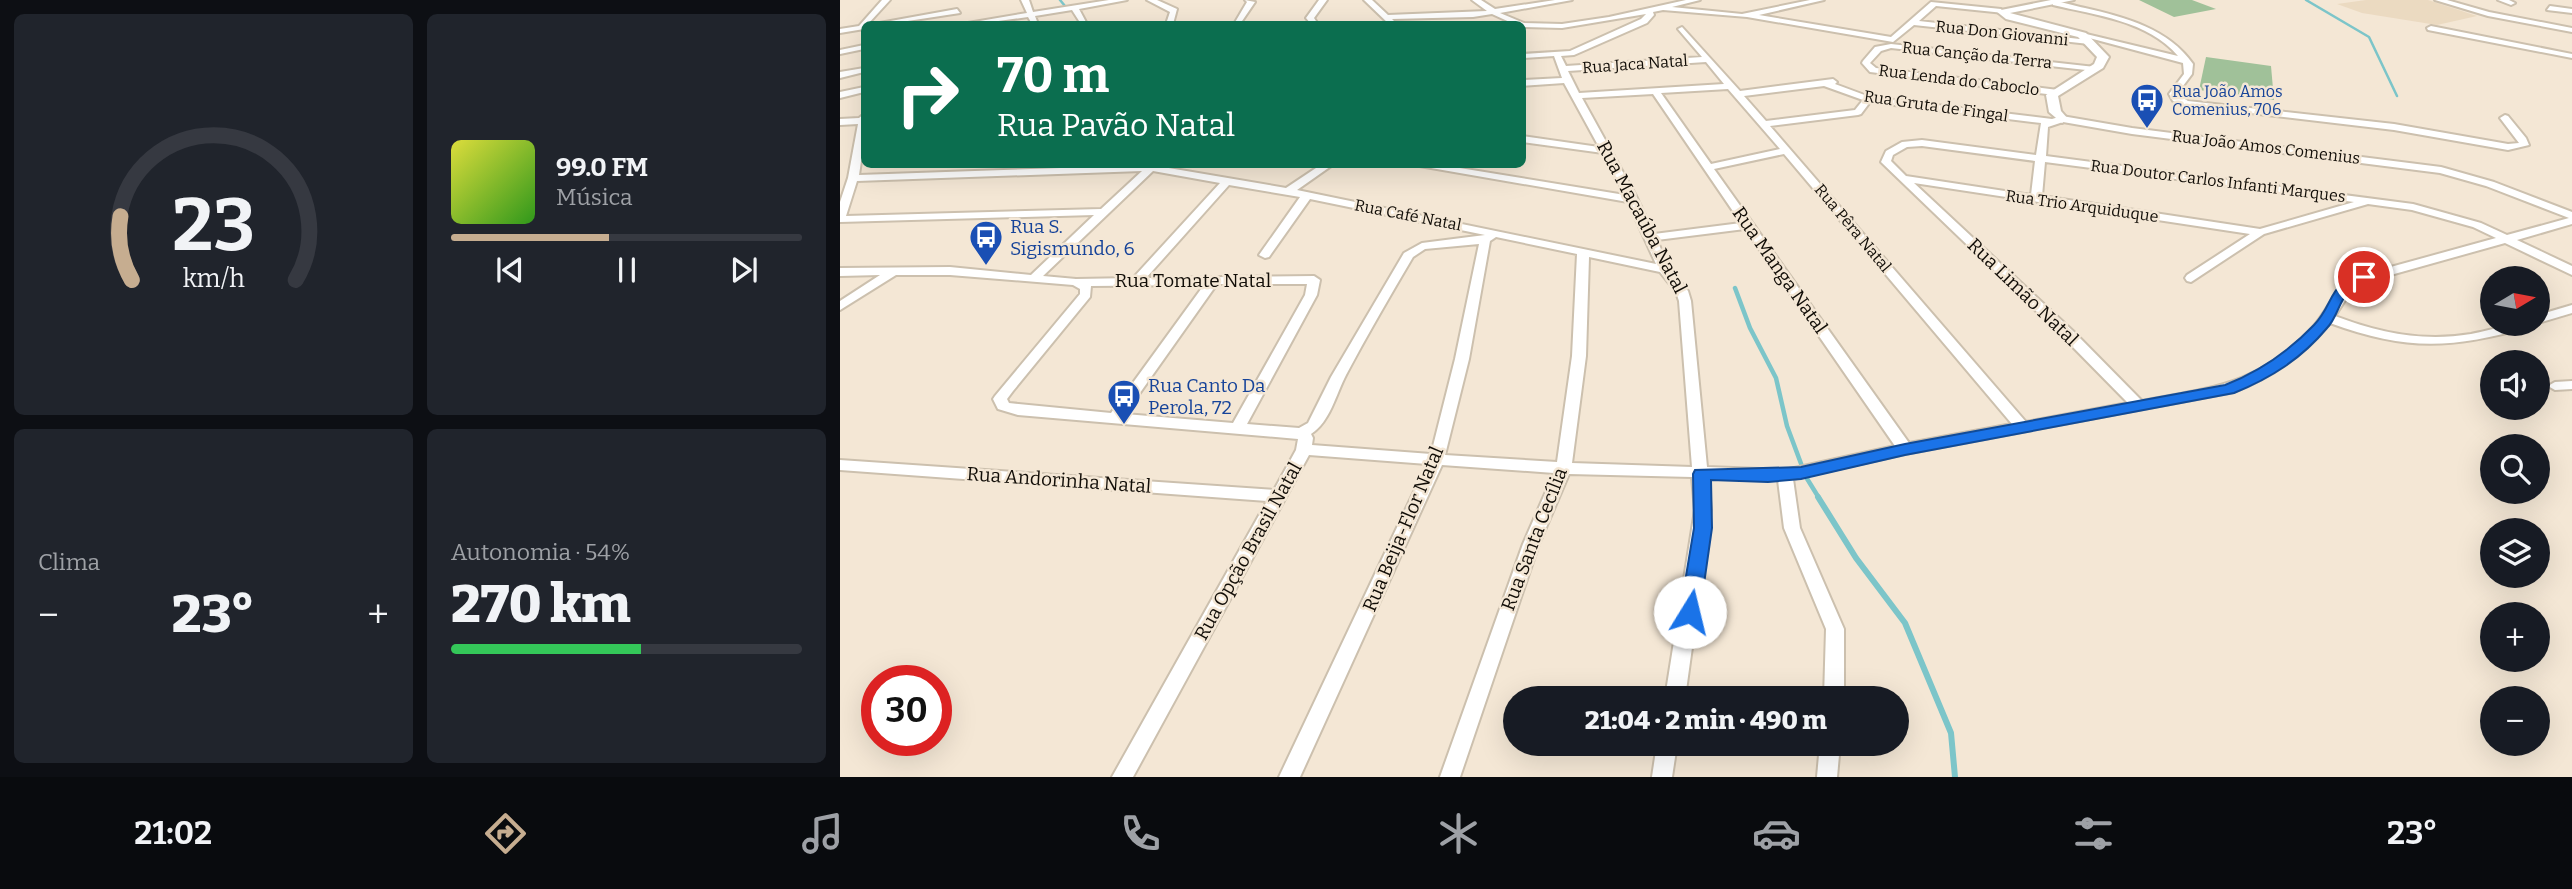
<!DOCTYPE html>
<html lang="pt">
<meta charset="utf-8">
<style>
body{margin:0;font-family:Bitter,serif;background:#20242c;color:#f1f3f6;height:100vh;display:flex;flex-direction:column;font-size:26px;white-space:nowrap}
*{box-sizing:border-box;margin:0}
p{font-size:23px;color:#9ea1a6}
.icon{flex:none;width:38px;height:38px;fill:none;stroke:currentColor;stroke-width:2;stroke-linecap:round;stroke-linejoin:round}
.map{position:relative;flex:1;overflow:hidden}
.side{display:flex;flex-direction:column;gap:14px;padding:14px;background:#0d0f14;width:840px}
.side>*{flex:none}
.banner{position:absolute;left:21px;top:21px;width:665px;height:147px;border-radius:10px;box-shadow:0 7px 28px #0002;background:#0b6e4f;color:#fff;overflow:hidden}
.needle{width:46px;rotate:80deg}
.controls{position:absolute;left:1640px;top:266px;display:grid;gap:14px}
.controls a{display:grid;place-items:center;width:70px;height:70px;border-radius:50%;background:#171b24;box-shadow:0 7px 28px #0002;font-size:35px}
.speed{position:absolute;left:21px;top:665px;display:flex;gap:14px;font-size:35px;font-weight:700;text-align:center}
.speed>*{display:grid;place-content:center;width:91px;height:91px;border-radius:50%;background:#171b24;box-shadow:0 7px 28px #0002;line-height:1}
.speed .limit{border:10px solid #d22;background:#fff;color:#111}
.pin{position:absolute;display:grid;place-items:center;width:60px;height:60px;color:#fff;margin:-30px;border:4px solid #fff;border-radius:50%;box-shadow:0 2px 7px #0007}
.me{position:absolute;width:77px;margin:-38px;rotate:9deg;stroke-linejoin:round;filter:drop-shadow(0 0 5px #0008)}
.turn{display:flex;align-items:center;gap:24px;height:147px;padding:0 21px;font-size:32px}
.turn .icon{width:91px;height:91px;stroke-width:2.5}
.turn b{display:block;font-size:49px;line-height:60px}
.big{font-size:52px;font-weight:800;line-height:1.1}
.side .widget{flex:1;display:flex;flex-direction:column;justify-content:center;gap:10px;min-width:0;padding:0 24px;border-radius:10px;background:#20242c}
.side .dial{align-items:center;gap:0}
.dial svg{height:182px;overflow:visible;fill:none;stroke:#363941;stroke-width:7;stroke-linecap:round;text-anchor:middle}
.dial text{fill:#f1f3f6;stroke:none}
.song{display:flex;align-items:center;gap:21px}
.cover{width:84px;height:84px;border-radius:10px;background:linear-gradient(135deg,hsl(60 70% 55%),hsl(110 70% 35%))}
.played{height:7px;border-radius:4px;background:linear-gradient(90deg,#c6ad90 45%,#363941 45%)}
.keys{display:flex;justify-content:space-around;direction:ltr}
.heat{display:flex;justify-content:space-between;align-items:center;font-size:38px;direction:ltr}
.charge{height:10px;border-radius:5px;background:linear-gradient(90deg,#34c759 54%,#363941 0)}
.side .tiles{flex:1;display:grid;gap:14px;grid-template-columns:repeat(2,1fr)}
.trip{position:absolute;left:663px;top:686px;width:406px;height:70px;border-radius:35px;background:#171b24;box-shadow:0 7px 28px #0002;font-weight:800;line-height:70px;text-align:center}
.tab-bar{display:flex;height:112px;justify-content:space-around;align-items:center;background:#090b0e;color:#9ea1a6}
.tab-bar .icon{width:49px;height:49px}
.tab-bar .current{color:#c6ad90}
.tab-bar b{font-size:32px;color:#f1f3f6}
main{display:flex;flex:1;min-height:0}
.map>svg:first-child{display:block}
</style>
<main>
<section class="side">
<div class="tiles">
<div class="widget dial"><svg viewBox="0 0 100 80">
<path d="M14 69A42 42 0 1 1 86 69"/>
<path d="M14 69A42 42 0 0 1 9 41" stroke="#c6ad90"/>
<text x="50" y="56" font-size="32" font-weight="700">23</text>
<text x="50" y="72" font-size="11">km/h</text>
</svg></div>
<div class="widget">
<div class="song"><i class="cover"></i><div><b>99.0 FM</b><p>Música</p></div></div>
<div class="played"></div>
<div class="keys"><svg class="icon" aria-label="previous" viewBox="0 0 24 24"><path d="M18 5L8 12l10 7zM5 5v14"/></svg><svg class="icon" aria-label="pause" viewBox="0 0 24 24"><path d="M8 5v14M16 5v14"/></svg><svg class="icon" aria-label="next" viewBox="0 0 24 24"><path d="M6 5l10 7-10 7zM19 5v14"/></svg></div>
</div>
<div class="widget"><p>Clima</p>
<div class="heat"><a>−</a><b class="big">23°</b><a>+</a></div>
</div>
<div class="widget"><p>Autonomia · 54%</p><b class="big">270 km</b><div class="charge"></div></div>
</div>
</section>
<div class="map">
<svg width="1732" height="777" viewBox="0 0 1732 777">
<rect width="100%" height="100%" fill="#f4e7d5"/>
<polygon fill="#ebdac1" points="1526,0 1588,0 1637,16 1597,25 1522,13 1497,4"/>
<g fill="#a0c199">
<polygon points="1299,0 1352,0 1376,9 1334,17"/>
<polygon points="1366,57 1431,66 1434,100 1359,90"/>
</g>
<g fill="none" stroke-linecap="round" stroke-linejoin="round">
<g stroke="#7cc5c9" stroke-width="2.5">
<polyline points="220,0 225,6"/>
<polyline points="1466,0 1529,37 1557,96"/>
</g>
<polyline stroke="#7cc5c9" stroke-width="4.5" points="895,288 910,328 936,378 947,426 966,477 979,498"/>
<polyline stroke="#7cc5c9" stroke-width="6" points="978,497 1016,558 1065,623 1111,733 1115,777"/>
<defs>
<g id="minor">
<polygon points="42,0 50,0 28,24 24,24 24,29 0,33 0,29 19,26"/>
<polygon points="181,0 189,0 193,12 269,0 287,0 239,9 247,24 241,24 232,10 195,16 198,24 192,24 188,17 137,24 122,24 187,13"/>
<polygon points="307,0 317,0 337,9 333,24 326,24 330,12"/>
<polygon points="405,0 415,2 400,24 394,24 407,2"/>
<polygon points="479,0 487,0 474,18 478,24 471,24 466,18"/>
<path d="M524 0H532L548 15 647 11 632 0H641L655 9 715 0H732L660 13 684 23 722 24 769 17 846 0H860L832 7 902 14 970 0H984L919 15 1051 37 1091 2 1161 9 1164 13 1096 6 1079 21 1249 40 1253 42 1249 44 1074 25 1053 42 907 17 823 10 813 12 814 15 807 23 734 55 721 56 726 66 862 57 838 29 842 27 900 91 993 79 997 82 995 84 1030 97 1212 119 1222 116 1292 128 1601 167 1654 182 1732 212V224L1677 240 1732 266V275L1665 243 1515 285 1495 316C1540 333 1583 342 1631 334 1651 330 1669 324 1690 324L1689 327C1612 349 1566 351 1490 323 1465 355 1432 377 1394 392L1065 454 953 479 960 528 1004 629V698H984L986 629 944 528 938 480 868 478 871 510 845 698H825L855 510 852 477 729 474 699 544 620 777H600L683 544 714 473 602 465 460 777H439L587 464 469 455 293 777H272L427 501 0 470V460L434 490 456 450 458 439 178 415 158 409 153 399 155 396 240 294V289L233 285 110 275H56L0 310V301L40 275 0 276V268L110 267 191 275 254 215 0 222V202L8 178 18 124 0 125V119L19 118 24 114V141L19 175 311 165 446 188 482 164H494L457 190 816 264 788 202 568 164H595L785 195 763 153 682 142V136L759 147 724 83 682 86V80L722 78 714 56 682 58V54L730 51 801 19 806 14 722 28 684 27 682 24H674L652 14 633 17 552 19 556 23 549 24ZM866 62 884 84 739 93 728 71ZM984 86 1023 100 1015 110 926 121 904 96ZM888 89 940 149 871 164 821 93ZM813 94 901 223 814 234 796 196 742 98ZM1030 102 1201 123 1196 155 1082 140 1062 142 1046 151 1041 162 1224 338 1288 403 1186 422 930 126 1018 115 1021 114ZM1223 122 1292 134 1600 173 1646 186 1729 218 1667 235 1641 223 1573 204 1206 156 1208 127ZM1082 146 1195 161 1191 195 1066 176 1051 161 1053 155 1067 147ZM944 154 1172 424 1069 443 874 169ZM1205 162 1514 202 1420 229 1202 196ZM302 171 261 209 6 216 17 181ZM313 171 380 183 293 278 236 279 203 276ZM1074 183 1410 234 1347 275 1345 278 1347 281 1351 282 1424 234 1528 204 1572 210 1633 227 1656 238 1507 279C1493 294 1486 313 1472 328 1421 384 1372 388 1302 401L1234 332ZM389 185 460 197 419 255 425 258 429 257 470 199 645 235 582 243 564 253 491 377 468 423 459 428 407 424 477 295 480 280 474 276 306 278ZM905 229 1055 446 945 470 867 467 851 301 848 291 829 268 817 240ZM656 237 737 254 732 356 717 462 605 455 629 359 650 241ZM639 244 615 359 591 454 472 445 473 438 471 434C490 422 496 394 506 375 527 335 550 296 573 257L585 249ZM749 257 820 272 836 292 839 301 852 467 732 463 746 356ZM377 284H467L465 295 393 423 285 414ZM364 285 271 413 169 403 167 399 173 391 250 297 251 286Z"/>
<polygon points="1595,0 1607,0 1649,12 1732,28 1732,32 1648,16"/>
<polygon points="1658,0 1669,0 1675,3 1671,5"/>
<path d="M1213 1C1224 2 1235 6 1245 8 1285 17 1329 29 1353 64L1352 74 1337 94 1348 101 1554 124 1668 144 1679 143 1660 118 1665 115 1668 116 1686 138 1689 145 1668 150 1554 130 1343 105 1333 101 1329 94 1344 74 1343 63 1238 35 1242 33 1338 56C1309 21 1255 15 1213 5Z"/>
<polygon points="1710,6 1732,9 1732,13 1707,10"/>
<polygon points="117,9 120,13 48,24 34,24"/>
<polygon points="1591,26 1732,54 1732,58 1588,30 1587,28"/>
<polygon points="1051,44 1255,67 1259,69 1255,71 1051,48 1041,51 1030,63 1036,68 1218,90 1219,92 1215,95 1030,72 1022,63 1023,61 1035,47"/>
<polygon points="24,45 24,49 0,54 0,50"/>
<polygon points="24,68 24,72 0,78 0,72"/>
<polygon points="24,87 24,92 0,98 0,92"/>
<polygon points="1732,305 1732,313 1698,323 1698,315"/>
<polygon points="1732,381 1732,389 1715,390 1708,386 1715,382"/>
<polygon points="817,744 837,744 832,777 812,777"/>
<polygon points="980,744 1000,744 997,777 977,777"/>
</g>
<polygon id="tertiary" points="1211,0 1234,0 1170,13 1246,33 1269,57 1263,68 1218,96 1221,111 1228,119 1222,123 1209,112 1206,95 1254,64 1257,57 1238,37 1166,19 1156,11"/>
</defs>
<use href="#minor" stroke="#ccc0ae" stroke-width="4"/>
<use href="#tertiary" stroke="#ccc0ae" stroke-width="4"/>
<use href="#minor" fill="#fff" fill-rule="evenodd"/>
<use href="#tertiary" fill="#fff" fill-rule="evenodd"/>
</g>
<path fill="#1a73e8" stroke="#114b97" stroke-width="2" d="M1524 273 1531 277C1525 283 1515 284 1509 291 1499 301 1497 318 1487 328 1461 359 1431 378 1394 393L1065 455 961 479 928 482 871 480 872 528 860 612 857 618H843L840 612 854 528 853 474 855 470 961 467 1065 444 1385 385C1421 371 1448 352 1474 325 1495 303 1488 282 1524 273Z"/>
<defs>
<symbol id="bus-pin" viewBox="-11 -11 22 30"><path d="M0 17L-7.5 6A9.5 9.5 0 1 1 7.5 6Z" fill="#1a4fb4" stroke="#f4e7d5"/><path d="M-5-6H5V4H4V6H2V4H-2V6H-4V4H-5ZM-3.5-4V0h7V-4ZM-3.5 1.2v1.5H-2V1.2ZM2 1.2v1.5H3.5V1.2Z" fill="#fff"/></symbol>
</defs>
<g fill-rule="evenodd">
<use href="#bus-pin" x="1288" y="81" width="38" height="52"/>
<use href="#bus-pin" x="127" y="218" width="38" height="52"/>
<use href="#bus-pin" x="265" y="377" width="38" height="52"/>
</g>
<g text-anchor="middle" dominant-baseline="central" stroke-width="5" stroke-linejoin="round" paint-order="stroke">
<g font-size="16" fill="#110d07" stroke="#f4e7d5">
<text transform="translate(1162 33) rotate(6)">Rua Don Giovanni</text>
<text transform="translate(1137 55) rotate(6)">Rua Canção da Terra</text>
<text transform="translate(795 64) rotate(-4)">Rua Jaca Natal</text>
<text transform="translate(1119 80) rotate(7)">Rua Lenda do Caboclo</text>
<text transform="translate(1096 106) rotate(8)">Rua Gruta de Fingal</text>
<text transform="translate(1426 147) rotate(7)">Rua João Amos Comenius</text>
<text transform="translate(1378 181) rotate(7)">Rua Doutor Carlos Infanti Marques</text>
<text transform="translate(1242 206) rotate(8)">Rua Trio Arquiduque</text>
<text transform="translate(568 215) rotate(11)">Rua Café Natal</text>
<text transform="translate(1013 228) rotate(50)">Rua Pêra Natal</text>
</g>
<g font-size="16" fill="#164399" stroke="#f4e7d5" text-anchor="start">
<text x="1332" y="91">Rua João Amos<tspan x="1332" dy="18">Comenius, 706</tspan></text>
</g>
<g font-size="19" fill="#110d07" stroke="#f4e7d5">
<text transform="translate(802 217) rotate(62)">Rua Macaúba Natal</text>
<text transform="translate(940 270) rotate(55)">Rua Manga Natal</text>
<text x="353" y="280">Rua Tomate Natal</text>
<text transform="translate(1183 292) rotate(44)">Rua Limão Natal</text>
<text transform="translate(219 480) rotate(4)">Rua Andorinha Natal</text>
<text transform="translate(563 529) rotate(-67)">Rua Beija-Flor Natal</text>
<text transform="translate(694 539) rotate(-69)">Rua Santa Cecília</text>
<text transform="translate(408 551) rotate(-61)">Rua Opção Brasil Natal</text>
</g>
<g font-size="19" fill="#164399" stroke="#f4e7d5" text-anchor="start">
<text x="170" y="226">Rua S.<tspan x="170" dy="22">Sigismundo, 6</tspan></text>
<text x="308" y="385">Rua Canto Da<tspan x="308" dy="22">Perola, 72</tspan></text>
</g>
</g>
</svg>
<div class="controls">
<a><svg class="needle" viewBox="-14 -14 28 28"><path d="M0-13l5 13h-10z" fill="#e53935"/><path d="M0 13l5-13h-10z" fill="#9ea1a6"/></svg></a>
<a><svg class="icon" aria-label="sound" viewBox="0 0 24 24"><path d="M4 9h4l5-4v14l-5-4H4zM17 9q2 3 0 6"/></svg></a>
<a><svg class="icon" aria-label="search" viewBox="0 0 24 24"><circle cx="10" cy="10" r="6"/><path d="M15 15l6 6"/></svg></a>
<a><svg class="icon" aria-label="layers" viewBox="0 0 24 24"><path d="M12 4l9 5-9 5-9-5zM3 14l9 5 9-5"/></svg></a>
<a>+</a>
<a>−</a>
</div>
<div class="speed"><div class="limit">30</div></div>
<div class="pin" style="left:1524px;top:277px;background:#d93025"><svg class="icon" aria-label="arrive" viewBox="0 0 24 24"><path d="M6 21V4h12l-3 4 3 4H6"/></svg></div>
<svg class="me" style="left:850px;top:612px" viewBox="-20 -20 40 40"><circle r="19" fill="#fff"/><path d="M0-13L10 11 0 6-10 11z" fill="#1a73e8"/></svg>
<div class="trip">21:04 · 2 min · 490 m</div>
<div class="banner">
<div class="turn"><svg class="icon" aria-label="right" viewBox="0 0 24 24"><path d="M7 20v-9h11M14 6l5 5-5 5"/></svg><div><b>70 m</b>Rua Pavão Natal</div></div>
</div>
</div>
</main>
<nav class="tab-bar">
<b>21:02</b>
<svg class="icon current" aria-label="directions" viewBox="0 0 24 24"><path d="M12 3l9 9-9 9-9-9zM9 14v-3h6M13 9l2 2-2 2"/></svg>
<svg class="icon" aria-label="music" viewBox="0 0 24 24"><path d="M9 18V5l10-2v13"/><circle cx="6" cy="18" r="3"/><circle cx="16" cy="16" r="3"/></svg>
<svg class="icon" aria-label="phone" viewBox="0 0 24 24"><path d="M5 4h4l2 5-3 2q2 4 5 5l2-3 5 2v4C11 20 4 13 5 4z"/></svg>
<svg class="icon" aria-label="climate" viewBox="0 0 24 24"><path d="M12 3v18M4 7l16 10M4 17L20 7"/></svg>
<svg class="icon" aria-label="car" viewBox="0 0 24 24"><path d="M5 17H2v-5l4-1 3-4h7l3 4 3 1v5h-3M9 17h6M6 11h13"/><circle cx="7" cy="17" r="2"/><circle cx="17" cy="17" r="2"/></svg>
<svg class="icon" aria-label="filters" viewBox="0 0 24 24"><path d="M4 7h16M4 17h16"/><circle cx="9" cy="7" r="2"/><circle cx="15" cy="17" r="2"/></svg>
<b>23°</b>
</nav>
